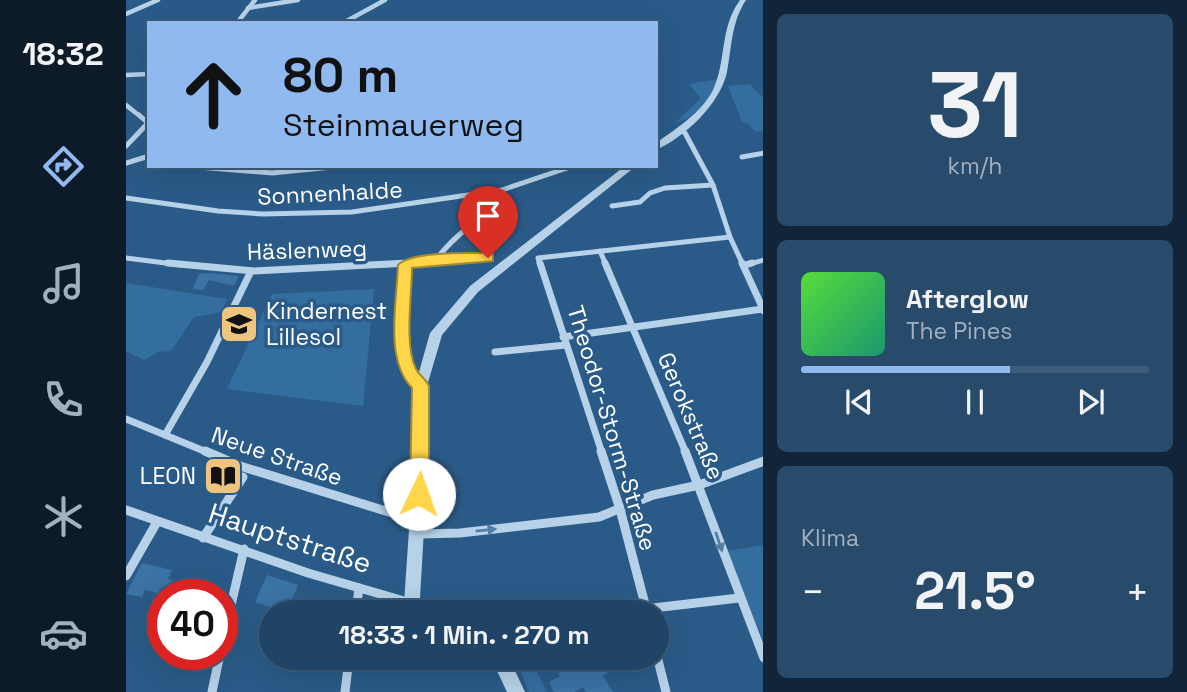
<!DOCTYPE html>
<html lang="de">
<meta charset="utf-8">
<style>
body{margin:0;font-family:"Space Grotesk",sans-serif;background:#284b6c;color:#f1f3f6;height:100vh;display:flex;flex-direction:column;font-size:26px;white-space:nowrap}
*{box-sizing:border-box;margin:0}
p{font-size:23px;color:#a2b0bf}
.icon{flex:none;width:38px;height:38px;fill:none;stroke:currentColor;stroke-width:2;stroke-linecap:round;stroke-linejoin:round}
.map{position:relative;flex:1;overflow:hidden}
.sheet{display:flex;flex-direction:column;gap:14px;padding:14px;background:#122538;width:424px}
.sheet>*{flex:none}
.hud{position:absolute;left:21px;top:21px;width:511px;height:147px;border-radius:0px;box-shadow:0 7px 28px #0002,0 0 0 2px #3d5c7a;background:#90b9f0;color:#111;overflow:hidden}
.speed{position:absolute;left:21px;top:579px;display:flex;gap:14px;font-size:35px;font-weight:700;text-align:center}
.speed>*{display:grid;place-content:center;width:91px;height:91px;border-radius:50%;background:#204466;box-shadow:0 7px 28px #0002,0 0 0 2px #3d5c7a;line-height:1}
.speed .limit{border:10px solid #d22;background:#fff;color:#111}
.pin{position:absolute;display:grid;place-items:center;width:60px;height:60px;color:#fff;margin:-72px -30px;border-radius:50% 50% 50% 0;rotate:-45deg;box-shadow:0 0 7px #0007}
.pin .icon{rotate:45deg}
.me{position:absolute;width:77px;margin:-38px;rotate:3deg;stroke-linejoin:round;filter:drop-shadow(0 0 5px #0008)}
.turn{display:flex;align-items:center;gap:24px;height:147px;padding:0 21px;font-size:32px}
.turn .icon{width:91px;height:91px;stroke-width:2.5}
.turn b{display:block;font-size:49px;line-height:60px}
.big{font-size:52px;font-weight:700;line-height:1.1}
.sheet .tile{flex:1;display:flex;flex-direction:column;justify-content:center;gap:10px;min-width:0;padding:0 24px;border-radius:10px;background:#284b6c}
.sheet .dial{align-items:center;gap:0}
.dial b{font-size:91px;line-height:1}
.song{display:flex;align-items:center;gap:21px}
.cover{width:84px;height:84px;border-radius:10px;background:linear-gradient(135deg,hsl(110 70% 55%),hsl(160 70% 35%))}
.played{height:7px;border-radius:4px;background:linear-gradient(90deg,#90b9f0 60%,#3d5c7a 60%)}
.keys{display:flex;justify-content:space-around;direction:ltr}
.heat{display:flex;justify-content:space-between;align-items:center;font-size:38px;direction:ltr}
.trip{position:absolute;left:133px;top:600px;width:410px;height:70px;border-radius:35px;background:#204466;box-shadow:0 7px 28px #0002,0 0 0 2px #3d5c7a;font-weight:700;line-height:70px;text-align:center}
main{display:flex;flex:1;min-height:0}
.tab-bar{display:flex;flex-direction:column;width:126px;justify-content:space-around;align-items:center;background:#0d1b29;color:#a2b0bf}
.tab-bar .icon{width:49px;height:49px}
.tab-bar .current{color:#90b9f0}
.tab-bar b{font-size:32px;color:#f1f3f6}
.map>svg:first-child{display:block}
</style>
<main>
<nav class="tab-bar">
<b>18:32</b>
<svg class="icon current" aria-label="directions" viewBox="0 0 24 24"><path d="M12 3l9 9-9 9-9-9zM9 14v-3h6M13 9l2 2-2 2"/></svg>
<svg class="icon" aria-label="music" viewBox="0 0 24 24"><path d="M9 18V5l10-2v13"/><circle cx="6" cy="18" r="3"/><circle cx="16" cy="16" r="3"/></svg>
<svg class="icon" aria-label="phone" viewBox="0 0 24 24"><path d="M5 4h4l2 5-3 2q2 4 5 5l2-3 5 2v4C11 20 4 13 5 4z"/></svg>
<svg class="icon" aria-label="climate" viewBox="0 0 24 24"><path d="M12 3v18M4 7l16 10M4 17L20 7"/></svg>
<svg class="icon" aria-label="car" viewBox="0 0 24 24"><path d="M5 17H2v-5l4-1 3-4h7l3 4 3 1v5h-3M9 17h6M6 11h13"/><circle cx="7" cy="17" r="2"/><circle cx="17" cy="17" r="2"/></svg>
</nav>
<div class="map">
<svg width="638" height="692" viewBox="0 0 638 692">
<rect width="100%" height="100%" fill="#2a5b88"/>
<g fill="#346e9f">
<path d="M593 79C582 100 572 117 549 123L575 98 563 84Z"/>
<polygon points="624,84 637,98 637,131 630,132 621,123 616,122 602,86"/>
<polygon points="0,283 101,299 96,312 68,317 45,351 32,352 18,360 0,351"/>
<polygon points="248,289 237,406 101,389 146,294"/>
<polygon points="637,545 637,640 601,551"/>
<polygon points="392,658 447,658 431,668 428,663 411,672 421,692 403,692 392,665"/>
</g>
<g fill="#3a73a4">
<polygon points="83,273 113,276 108,286 83,280 77,290 67,289 73,274"/>
<polygon points="16,563 46,570 42,579 48,581 44,589 38,588 35,594 19,590 16,597 0,594"/>
<polygon points="141,575 172,585 161,612 129,602"/>
<polygon points="460,658 485,658 488,668 477,676 487,692 460,692 457,687 448,692 428,692 423,682 434,676 432,673"/>
</g>
<g fill="none" stroke-linecap="round" stroke-linejoin="round">
<g stroke="#b6d1e8" stroke-width="4.5">
<polyline points="122,8 172,0"/>
<polyline points="0,14 32,0"/>
<polyline points="111,23 129,0"/>
<polyline points="217,23 259,0"/>
<polyline points="0,75 23,74"/>
<polyline points="0,105 15,117"/>
</g>
<g stroke="#b6d1e8" stroke-width="5">
<polyline points="13,115 22,123"/>
<polyline points="554,129 559,133 587,185 604,237 617,265"/>
<polyline points="0,146 23,122"/>
<polyline points="616,157 638,153"/>
<polyline points="0,163 23,156"/>
<polyline points="60,166 146,173 216,166"/>
<polyline points="0,198 92,211 137,214 226,212 376,190 447,166"/>
<polyline points="486,206 514,202 524,193 539,188 587,185"/>
<polyline points="474,251 480,265"/>
<polyline points="0,258 55,265"/>
<path d="M310 260C328 233 361 218 376 190"/>
<polyline points="259,265 362,258"/>
<polyline points="414,265 412,258 604,237"/>
<polyline points="620,265 638,260"/>
</g>
<g stroke="#b6d1e8" stroke-width="7">
<polyline points="42,263 128,271 282,263"/>
<polyline points="414,263 476,453"/>
<polyline points="479,263 560,453"/>
<polyline points="616,263 638,311"/>
<path d="M279 265C276 304 264 357 295 386"/>
<polyline points="619,265 626,263"/>
<polyline points="437,337 637,309"/>
<polyline points="369,352 440,345"/>
<polyline points="0,419 83,453"/>
<polyline points="39,435 81,362 125,271"/>
</g>
<g stroke="#b6d1e8" stroke-width="9">
<polyline points="79,451 114,466 292,521"/>
<polyline points="475,451 494,509 521,612"/>
<polyline points="559,451 638,658"/>
<polyline points="0,510 182,573 285,603"/>
<polyline points="292,534 334,533 473,517 527,495 573,485 638,461"/>
<polyline points="77,538 117,477"/>
<polyline points="0,576 31,522"/>
<polyline points="230,612 233,588"/>
<polyline points="493,612 613,598"/>
<polyline points="96,644 118,549"/>
<polyline points="530,652 540,692"/>
<polyline points="86,692 94,654"/>
<polyline points="219,692 223,658"/>
</g>
<g fill="#b6d1e8" fill-rule="evenodd">
<path d="M614 0H620C605 23 606 46 601 72 594 104 559 137 530 150V143C551 128 575 113 587 90 601 60 593 29 614 0Z"/>
<polygon points="499,166 510,166 352,292 316,335 301,386 303,442 294,598 320,606 322,612 290,612 280,609 278,603 289,442 289,386 304,333 344,286"/>
<polygon points="365,658 383,658 399,692 381,692"/>
</g>
</g>
<defs><path id="oneway-solid" d="M-6-.8H1V-3.2L6.5 0L1 3.2V.8H-6Z" transform="scale(1.75)"/></defs>
<g fill="#547ea5">
<use href="#oneway-solid" transform="translate(360 530) rotate(-6)"/>
<use href="#oneway-solid" transform="translate(593 542) rotate(71)"/>
</g>
<path fill="#ffd54a" stroke="#a68a30" stroke-width="2" d="M362 253 367 254V261L286 268C286 294 278 346 290 369 293 375 300 379 303 386V494L300 501 293 503 287 501 284 494 286 388C258 359 271 302 272 265 285 251 342 253 362 253Z"/>
<defs>
<symbol id="school-square" viewBox="-11 -11 22 22"><rect x="-9" y="-9" width="18" height="18" rx="4" fill="#efc47d" stroke="#2a5b88"/><path d="M0-5L7-2L0 1L-7-2ZM-4 1L0 2.5L4 1V4Q0 6-4 4Z" fill="#111"/></symbol>
<symbol id="library-square" viewBox="-11 -11 22 22"><rect x="-9" y="-9" width="18" height="18" rx="4" fill="#efc47d" stroke="#2a5b88"/><path d="M-6-4Q-3-5.5-.7-3.5V5Q-3 3-6 4ZM6-4Q3-5.5 .7-3.5V5Q3 3 6 4Z" fill="#111"/></symbol>
</defs>
<g fill-rule="evenodd">
<use href="#school-square" x="91" y="302" width="44" height="44"/>
<use href="#library-square" x="75" y="454" width="44" height="44"/>
</g>
<g text-anchor="middle" dominant-baseline="central" stroke-width="7" stroke-linejoin="round" paint-order="stroke">
<g font-size="23" fill="#fff" stroke="#2a5b88">
<text transform="translate(204 193) rotate(-3)">Sonnenhalde</text>
<text transform="translate(181 250) rotate(-2)">Häslenweg</text>
<text transform="translate(565 416) rotate(67)">Gerokstraße</text>
<text transform="translate(486 428) rotate(73)">Theodor-Storm-Straße</text>
<text transform="translate(151 456) rotate(19)">Neue Straße</text>
</g>
<g font-size="23" fill="#fff" stroke="#2a5b88" text-anchor="start">
<text x="140" y="311">Kindernest<tspan x="140" dy="26">Lillesol</tspan></text>
<text x="70" y="476" text-anchor="end">LEON</text>
</g>
<g font-size="28" fill="#fff" stroke="#2a5b88">
<text transform="translate(164 538) rotate(18)">Hauptstraße</text>
</g>
</g>
</svg>
<div class="speed"><div class="limit">40</div></div>
<div class="pin" style="left:362px;top:258px;background:#d93025"><svg class="icon" aria-label="arrive" viewBox="0 0 24 24"><path d="M6 21V4h12l-3 4 3 4H6"/></svg></div>
<svg class="me" style="left:293px;top:494px" viewBox="-20 -20 40 40"><circle r="19" fill="#fff"/><path d="M0-13L10 11 0 6-10 11z" fill="#ffd54a"/></svg>
<div class="trip">18:33 · 1 Min. · 270 m</div>
<div class="hud">
<div class="turn"><svg class="icon" aria-label="ahead" viewBox="0 0 24 24"><path d="M12 20V5M6 11l6-6 6 6"/></svg><div><b>80 m</b>Steinmauerweg</div></div>
</div>
</div>
<section class="sheet">
<div class="tile dial"><b>31</b><p>km/h</p></div>
<div class="tile">
<div class="song"><i class="cover"></i><div><b>Afterglow</b><p>The Pines</p></div></div>
<div class="played"></div>
<div class="keys"><svg class="icon" aria-label="previous" viewBox="0 0 24 24"><path d="M18 5L8 12l10 7zM5 5v14"/></svg><svg class="icon" aria-label="pause" viewBox="0 0 24 24"><path d="M8 5v14M16 5v14"/></svg><svg class="icon" aria-label="next" viewBox="0 0 24 24"><path d="M6 5l10 7-10 7zM19 5v14"/></svg></div>
</div>
<div class="tile"><p>Klima</p>
<div class="heat"><a>−</a><b class="big">21.5°</b><a>+</a></div>
</div>
</section>
</main>
